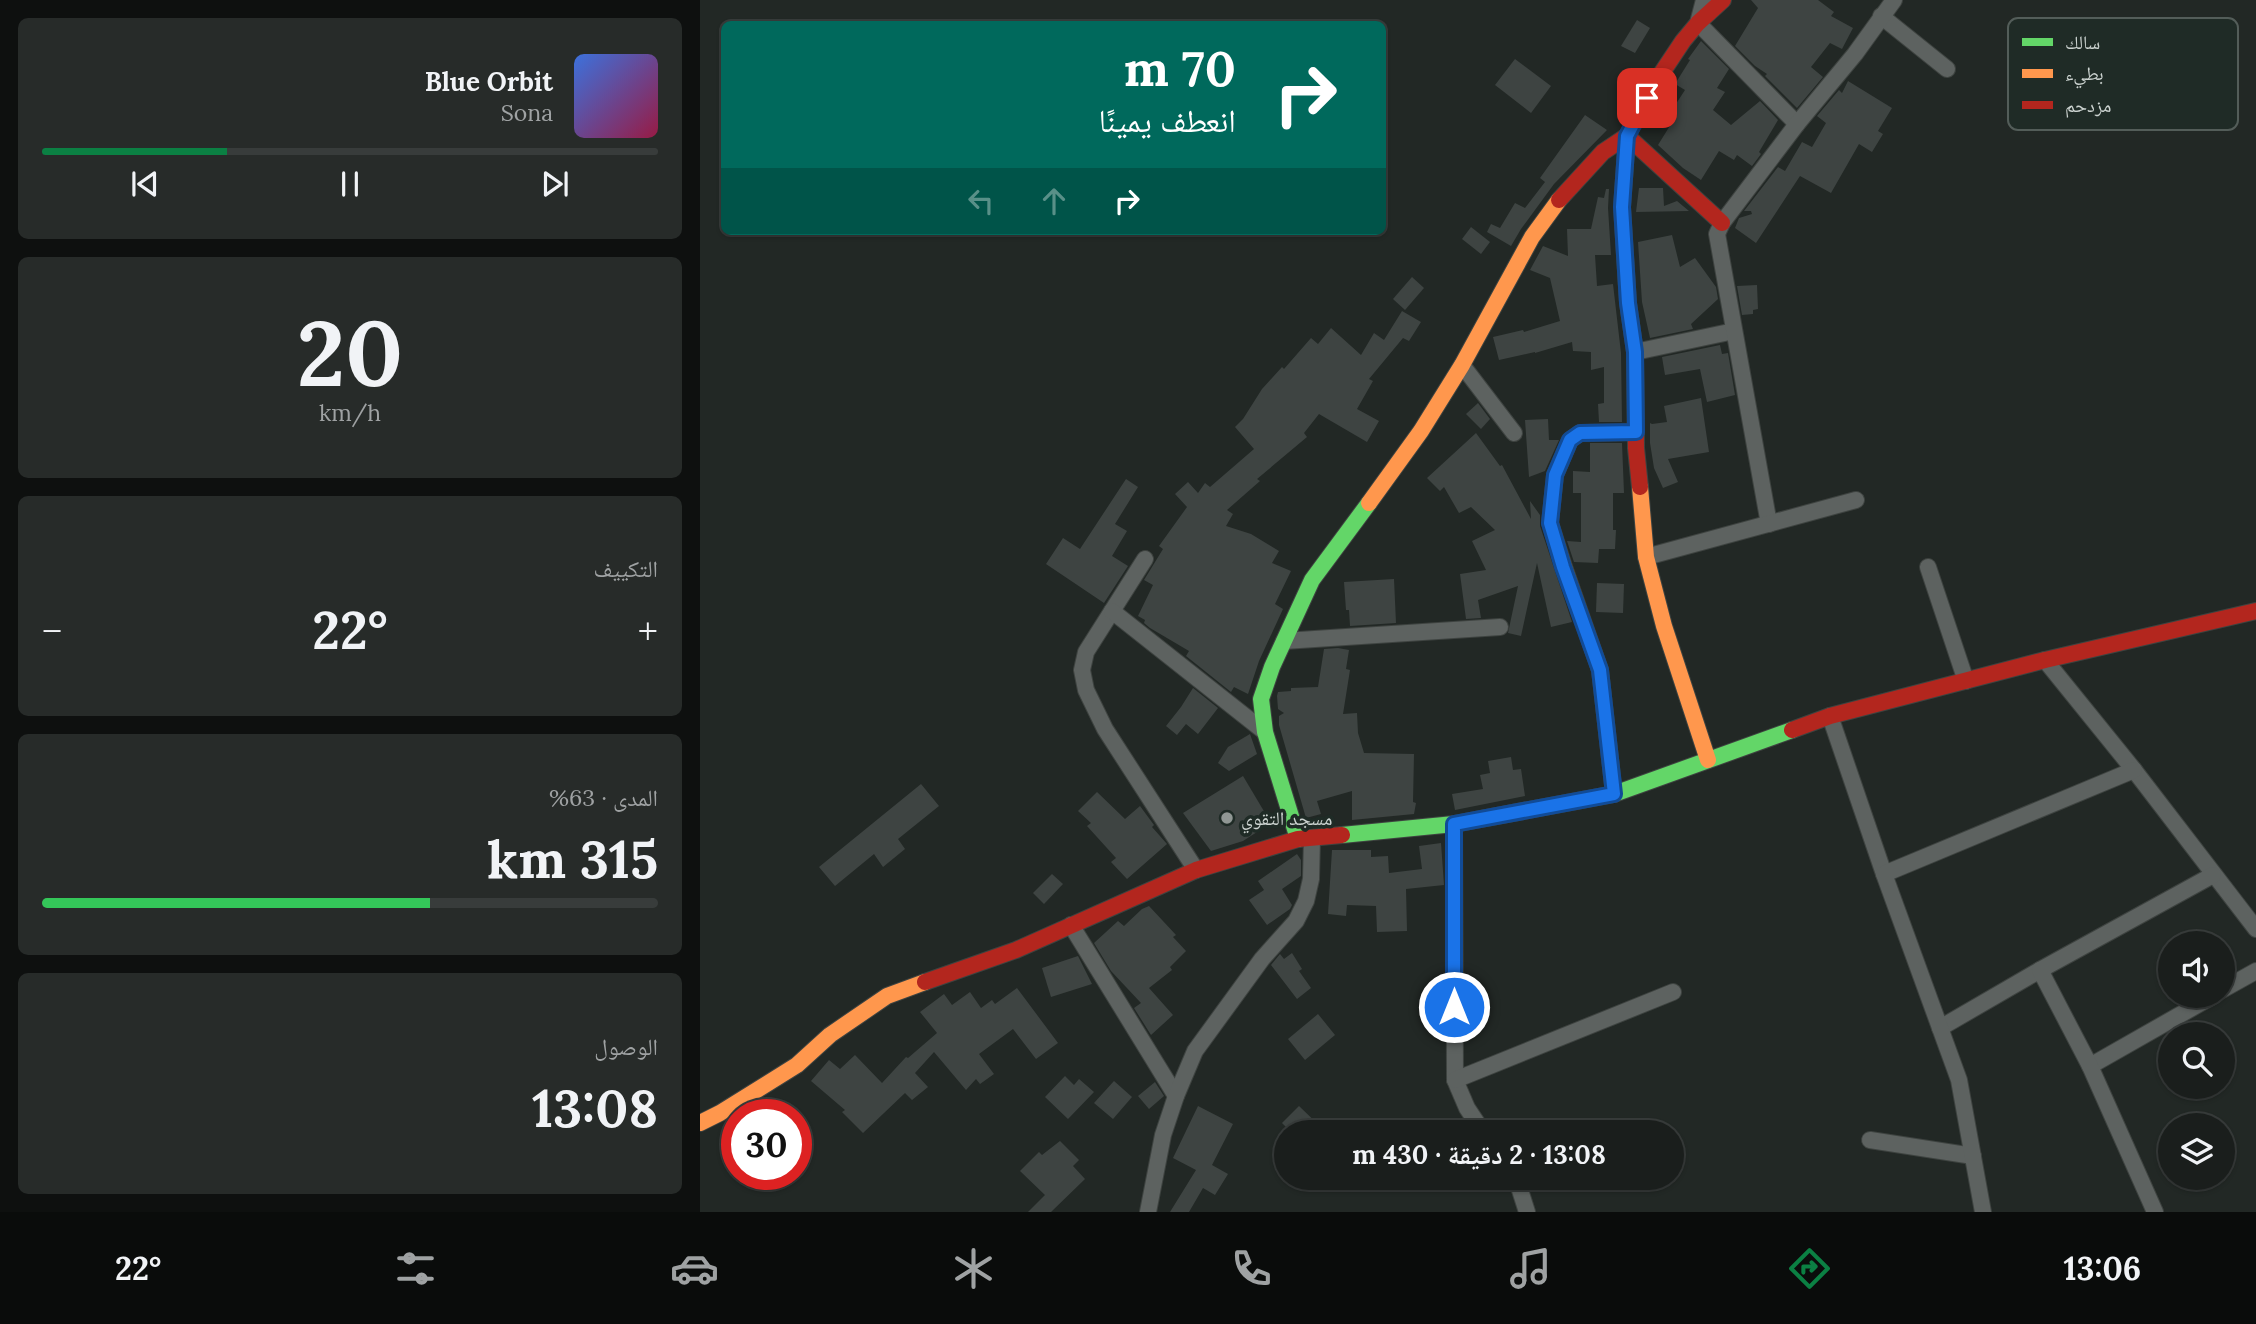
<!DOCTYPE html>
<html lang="ar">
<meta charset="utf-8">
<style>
body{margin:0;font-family:Lora,"Noto Naskh Arabic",serif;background:#272b29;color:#f1f3f6;direction:rtl;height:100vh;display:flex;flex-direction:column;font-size:26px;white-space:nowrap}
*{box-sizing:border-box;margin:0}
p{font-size:23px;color:#9fa2a3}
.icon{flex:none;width:38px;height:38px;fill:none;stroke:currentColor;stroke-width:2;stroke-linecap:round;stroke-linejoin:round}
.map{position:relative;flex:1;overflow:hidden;direction:ltr}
.panel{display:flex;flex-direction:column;gap:18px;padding:18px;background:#0e100f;width:700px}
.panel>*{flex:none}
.guide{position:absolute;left:21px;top:21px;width:665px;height:214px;border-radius:10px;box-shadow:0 2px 5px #0004,0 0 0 2px #383c3b;direction:rtl;background:#00695c;color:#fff;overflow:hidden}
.tools{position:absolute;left:1458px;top:931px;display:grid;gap:14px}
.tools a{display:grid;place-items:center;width:77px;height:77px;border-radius:50%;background:#1a1e1c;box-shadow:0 2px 5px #0004,0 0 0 2px #383c3b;font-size:35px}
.speed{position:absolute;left:21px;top:1099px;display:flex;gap:14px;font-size:35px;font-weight:700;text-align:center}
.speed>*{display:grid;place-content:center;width:91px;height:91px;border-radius:50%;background:#1a1e1c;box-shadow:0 2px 5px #0004,0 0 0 2px #383c3b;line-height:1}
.speed .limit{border:10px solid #d22;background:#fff;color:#111}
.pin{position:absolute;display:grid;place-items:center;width:60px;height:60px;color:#fff;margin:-30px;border-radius:14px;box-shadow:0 4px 10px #0006}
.me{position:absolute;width:77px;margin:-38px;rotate:0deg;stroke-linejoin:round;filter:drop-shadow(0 0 5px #0008)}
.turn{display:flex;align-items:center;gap:24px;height:147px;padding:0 35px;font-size:32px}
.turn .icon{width:91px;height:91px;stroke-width:2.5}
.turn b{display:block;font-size:49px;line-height:60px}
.lanes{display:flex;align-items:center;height:66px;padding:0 35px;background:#0003;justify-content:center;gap:35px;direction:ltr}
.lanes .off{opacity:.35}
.big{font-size:52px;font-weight:700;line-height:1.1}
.panel .widget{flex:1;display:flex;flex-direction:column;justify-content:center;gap:10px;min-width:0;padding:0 24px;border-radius:10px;background:#272b29}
.panel .dial{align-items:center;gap:0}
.dial b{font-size:91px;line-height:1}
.song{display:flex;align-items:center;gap:21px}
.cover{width:84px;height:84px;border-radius:10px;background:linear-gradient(135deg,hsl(220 70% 55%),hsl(340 70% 35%))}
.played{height:7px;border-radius:4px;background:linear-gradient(90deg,#0b8043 30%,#383c3b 30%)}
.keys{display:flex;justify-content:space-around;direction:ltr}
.heat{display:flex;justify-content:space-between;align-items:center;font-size:38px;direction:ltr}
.charge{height:10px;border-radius:5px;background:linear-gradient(90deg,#34c759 63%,#383c3b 0)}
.trip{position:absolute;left:574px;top:1120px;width:410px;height:70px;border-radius:35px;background:#1a1e1c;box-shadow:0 2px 5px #0004,0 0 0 2px #383c3b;font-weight:700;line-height:70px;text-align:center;direction:rtl}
.tabs{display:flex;height:112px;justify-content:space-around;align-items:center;background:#0a0c0b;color:#9fa2a3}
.tabs .icon{width:49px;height:49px}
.tabs .selected{color:#0b8043}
.tabs b{font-size:32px;color:#f1f3f6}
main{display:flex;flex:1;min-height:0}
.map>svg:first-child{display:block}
</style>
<main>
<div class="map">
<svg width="1556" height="1212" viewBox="0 0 1556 1212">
<rect width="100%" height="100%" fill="#222825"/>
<g fill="#3e4442">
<polygon points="1051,0 1118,0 1134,12 1131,16 1153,28 1142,49 1130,43 1111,67 1123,77 1097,108 1065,76 1067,74 1055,66 1035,46 1058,8"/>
<polygon points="937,20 950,28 935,53 921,46"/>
<polygon points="1001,41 1029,69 1017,88 1025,92 1013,110 1031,125 1060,101 1078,120 1059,152 1061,154 1052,166 1037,155 1034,160 1019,151 1001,180 983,168 958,145 976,116 970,113 985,90 975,84 990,60 988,59"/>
<polygon points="815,59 851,86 831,113 795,85"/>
<polygon points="1148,81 1192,108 1178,131 1183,134 1172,152 1159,144 1131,193 1100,176 1056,243 1035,228 1039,218 1052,214 1051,211 1044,211 1078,167 1085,171 1102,142 1112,147 1126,123 1117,116 1139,90 1142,93"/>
<polygon points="885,115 907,130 854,184 821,229 811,246 787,232 791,224 800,228 815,203 825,208 845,182 840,178"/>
<polygon points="939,188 963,188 964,206 977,201 989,211 936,212"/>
<polygon points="906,189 909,189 908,208 911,255 895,255 897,286 913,284 921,353 922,422 899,422 898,404 904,403 904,367 891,370 891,352 873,351 872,342 835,353 835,352 799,360 793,337 823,330 824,332 860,321 850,278 830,270 843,246 868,256 867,229 891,229 898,197 904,198"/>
<polygon points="771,227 790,242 781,254 762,239"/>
<polygon points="972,235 980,267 995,258 1016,287 1018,299 991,324 993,329 950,338 942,302 938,242"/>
<polygon points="712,277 724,288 705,310 693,299"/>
<polygon points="1057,285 1058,309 1053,310 1053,314 1042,315 1037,286"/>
<polygon points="702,311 721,322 709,341 703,338 669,379 673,381 657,409 679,421 667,442 619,414 604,433 607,437 557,479 560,481 527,510 533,514 526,526 551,534 579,551 572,563 591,571 575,604 583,609 559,661 548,694 534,687 531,692 486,656 489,651 450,628 444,623 445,620 438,616 453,585 444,580 463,549 459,546 487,507 475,494 488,482 498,493 505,483 510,487 554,449 535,427 543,419 562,389 582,367 584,369 611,338 618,344 631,328 661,355 674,333 684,340"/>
<polygon points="1020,345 1022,354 1028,353 1035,395 1007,402 1000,369 965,375 962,357"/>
<polygon points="1001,398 1009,452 968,459 978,482 963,488 954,468 950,443 950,423 952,424 967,422 964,406"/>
<polygon points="778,403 790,419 781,429 766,414"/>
<polygon points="848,419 849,440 859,440 845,471 829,477 825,420"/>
<polygon points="776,433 800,466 802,465 831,519 830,501 840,515 840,526 872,622 851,627 837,563 821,636 808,633 818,586 778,600 781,618 766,619 760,574 786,570 772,541 795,530 771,507 759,513 744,487 740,491 727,478"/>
<polygon points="890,443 922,443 924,493 913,493 913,530 916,530 915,549 899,549 898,563 874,562 867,541 881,542 881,493 873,493 873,471 890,472"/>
<polygon points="426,479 438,487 415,524 427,531 412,556 428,566 404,603 346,564 363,538 380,549"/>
<polygon points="694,579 696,623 650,626 649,610 646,610 644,582"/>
<polygon points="897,583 924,584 923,613 896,612"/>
<polygon points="638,648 649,650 646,669 650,670 643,714 657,713 658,733 664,753 714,754 713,802 716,803 714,814 652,820 652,791 617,801 621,814 606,818 579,725 579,716 584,713 578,709 577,696 578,692 591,691 591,688 618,687 624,649"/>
<polygon points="493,688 518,708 498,734 486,724 477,735 466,726 481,707"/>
<polygon points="550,734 557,754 529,771 518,763 528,747"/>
<polygon points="811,757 813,770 821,769 825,796 755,810 752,794 783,789 780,775 790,773 788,761"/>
<polygon points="543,776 571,823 543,841 511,851 483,813"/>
<polygon points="221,784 239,806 198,839 205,849 183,867 174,854 135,886 119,867"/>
<polygon points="397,792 425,819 440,806 454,825 452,827 467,844 427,879 411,862 416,858 387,826 391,823 378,811"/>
<polygon points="741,843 744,885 706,889 707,931 677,932 676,906 647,905 646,916 628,914 632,850 671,850 671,857 688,856 689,873 722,869 719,846"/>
<polygon points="597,854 601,860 601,876 582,889 592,905 590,909 567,925 549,900 564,890 558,881"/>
<polygon points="352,874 363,884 344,904 333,893"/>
<polygon points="449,906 476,935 473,937 486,951 470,967 472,970 449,988 473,1015 451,1035 434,1008 441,1003 411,971 394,943 418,921 424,926 442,909"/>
<polygon points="592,953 602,969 599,971 611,988 597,999 571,965 580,954 584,959"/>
<polygon points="378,956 392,984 351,997 342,968"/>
<polygon points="317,988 358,1043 336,1059 313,1029 279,1054 294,1074 280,1084 276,1079 266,1090 234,1052 215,1073 228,1087 212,1100 205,1093 163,1133 142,1112 145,1110 111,1081 129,1060 140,1069 155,1055 182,1083 206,1057 208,1058 237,1033 220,1012 244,994 252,1005 270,992 281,1008 292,1000 295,1004"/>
<polygon points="618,1014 635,1035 605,1060 588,1039"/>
<polygon points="365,1076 374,1085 379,1079 394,1092 368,1119 345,1097"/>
<polygon points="414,1081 432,1097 413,1119 394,1103"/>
<polygon points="455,1082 464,1096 449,1109 438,1096"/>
<polygon points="498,1106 533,1124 512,1165 528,1174 515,1195 503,1188 489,1212 470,1212 496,1170 473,1158"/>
<polygon points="599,1106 626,1132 591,1132 582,1123"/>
<polygon points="360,1141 379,1160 373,1166 385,1179 351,1212 328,1212 345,1195 320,1171 339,1152 342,1155"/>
</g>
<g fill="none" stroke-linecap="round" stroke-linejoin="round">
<defs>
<g id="street">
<polyline points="1004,0 998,23 1097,124"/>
<polyline points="1181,16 1247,69"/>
<polyline points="935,352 1034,331"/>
<polyline points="762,365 814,433"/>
<polyline points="1069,524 1017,234 1022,223 1097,124 1155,54 1194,0"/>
<polyline points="946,557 1156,500"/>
<polyline points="445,559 386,652 382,670 386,690 405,729 496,870"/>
<polyline points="1228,567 1266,681"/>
<polyline points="412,611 565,732"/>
<polyline points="584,641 800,627"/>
<polyline points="1345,660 1434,770 1556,929"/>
<polyline points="1130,716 1184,874"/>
<polyline points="914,794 900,670 864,567 850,523 855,475 870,440 880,433 936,432"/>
<polyline points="754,824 755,1080 767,1108 783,1132"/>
<polyline points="371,925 476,1096"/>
<polyline points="1522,990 1556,971"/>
<polyline points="1240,1028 1340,970"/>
<polyline points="1390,1066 1513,996"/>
<polyline points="755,1080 973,992"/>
<polyline points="1170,1140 1273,1156"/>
<polyline points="813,1178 819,1187 827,1212"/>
<polyline points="448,1212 463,1135 476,1096 495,1051 562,959 596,921 606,901 611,879 612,838"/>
<polyline points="1283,1212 1259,1080 1184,874 1434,770"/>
<polyline points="1455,1212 1390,1066 1340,970 1513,875"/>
</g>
<g id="fast">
<polyline points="642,835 754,824 914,794 1092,730"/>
<polyline points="598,839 565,732 561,699 572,667 612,580 669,503"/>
</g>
<g id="slow">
<polyline points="940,487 946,557 964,626 1008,760"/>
<polyline points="669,503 721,431 762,365 832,237 859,200"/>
<polyline points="0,1123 20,1113 97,1065 130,1035 187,996 225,982"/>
</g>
<g id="jam">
<polyline points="859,200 903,152 927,136 1022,223"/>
<polyline points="940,487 936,448 935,352 928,303 922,207 927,136 957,80 983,41 998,23 1023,0"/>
<polyline points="1092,730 1130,716 1345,660 1556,611"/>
<polyline points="225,982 316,950 496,870 598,839 642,835"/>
</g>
</defs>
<use href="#street" stroke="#3e4340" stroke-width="18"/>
<use href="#fast" stroke="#3e4340" stroke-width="18"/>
<use href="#slow" stroke="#3e4340" stroke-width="18"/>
<use href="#jam" stroke="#3e4340" stroke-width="18"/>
<use href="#street" stroke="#5d6260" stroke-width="16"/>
<use href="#fast" stroke="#63d668" stroke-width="16"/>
<use href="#slow" stroke="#ff974d" stroke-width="16"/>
<use href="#jam" stroke="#b3261e" stroke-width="16"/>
</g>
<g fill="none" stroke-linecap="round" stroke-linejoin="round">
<defs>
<polyline id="route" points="754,1007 754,824 914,794 900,670 863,567 850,523 855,475 870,440 880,433 936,432 935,352 928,303 922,207 927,136 947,98"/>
</defs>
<use href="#route" stroke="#114b97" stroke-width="18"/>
<use href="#route" stroke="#1a73e8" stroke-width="12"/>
</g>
<circle fill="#909794" stroke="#1f2b26" stroke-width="2.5" cx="527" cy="818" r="7"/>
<g text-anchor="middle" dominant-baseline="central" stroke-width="7" stroke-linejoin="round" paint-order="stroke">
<g font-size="19" fill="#ccd3d0" stroke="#1f2b26" text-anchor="start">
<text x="541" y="818">مسجد التقوي</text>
</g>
</g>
<rect x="1308" y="18" width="230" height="112" rx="10" fill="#1f2b26" stroke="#535d59" stroke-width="2"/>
<rect x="1322" y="38" width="31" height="8" fill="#63d668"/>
<rect x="1322" y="69" width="31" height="9" fill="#ff974d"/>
<rect x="1322" y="101" width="31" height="8" fill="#b3261e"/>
<g font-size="19" fill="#ccd3d0">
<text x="1365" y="49">سالك</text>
<text x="1365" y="80">بطيء</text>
<text x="1365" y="112">مزدحم</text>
</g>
</svg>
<div class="tools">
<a><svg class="icon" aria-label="sound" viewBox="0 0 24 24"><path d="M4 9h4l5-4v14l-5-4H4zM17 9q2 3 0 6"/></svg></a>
<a><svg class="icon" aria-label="search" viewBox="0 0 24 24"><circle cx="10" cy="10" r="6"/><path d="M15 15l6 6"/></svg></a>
<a><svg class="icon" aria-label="layers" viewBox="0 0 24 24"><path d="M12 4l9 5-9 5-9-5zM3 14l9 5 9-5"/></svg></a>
</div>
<div class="speed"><div class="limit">30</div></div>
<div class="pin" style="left:947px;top:98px;background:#d93025"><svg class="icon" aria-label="arrive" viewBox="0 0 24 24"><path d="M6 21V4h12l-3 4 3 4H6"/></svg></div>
<svg class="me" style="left:754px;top:1007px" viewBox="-20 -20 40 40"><circle r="17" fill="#1a73e8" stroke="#fff" stroke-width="3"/><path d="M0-11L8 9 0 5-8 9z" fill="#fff"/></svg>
<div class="trip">13:08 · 2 دقيقة · 430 m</div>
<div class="guide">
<div class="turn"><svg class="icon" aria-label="right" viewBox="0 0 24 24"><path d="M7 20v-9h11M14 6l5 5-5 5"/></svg><div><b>70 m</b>انعطف يمينًا</div></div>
<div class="lanes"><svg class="icon off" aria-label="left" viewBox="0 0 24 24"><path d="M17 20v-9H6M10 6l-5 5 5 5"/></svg><svg class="icon off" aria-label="ahead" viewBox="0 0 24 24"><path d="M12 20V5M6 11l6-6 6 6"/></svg><svg class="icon" aria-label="right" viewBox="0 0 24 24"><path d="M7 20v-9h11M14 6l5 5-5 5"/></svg></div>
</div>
</div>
<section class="panel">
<div class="widget">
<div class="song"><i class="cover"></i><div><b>Blue Orbit</b><p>Sona</p></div></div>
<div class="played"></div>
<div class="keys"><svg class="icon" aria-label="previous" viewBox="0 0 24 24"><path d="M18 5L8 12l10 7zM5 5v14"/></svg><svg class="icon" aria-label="pause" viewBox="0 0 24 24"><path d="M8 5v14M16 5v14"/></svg><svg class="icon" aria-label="next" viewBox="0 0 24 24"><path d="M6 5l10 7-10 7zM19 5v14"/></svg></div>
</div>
<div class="widget dial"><b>20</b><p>km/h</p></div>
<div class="widget"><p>التكييف</p>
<div class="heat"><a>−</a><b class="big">22°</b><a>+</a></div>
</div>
<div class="widget"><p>المدى · 63%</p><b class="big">315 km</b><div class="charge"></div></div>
<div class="widget"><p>الوصول</p><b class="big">13:08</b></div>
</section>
</main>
<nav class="tabs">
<b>13:06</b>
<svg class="icon selected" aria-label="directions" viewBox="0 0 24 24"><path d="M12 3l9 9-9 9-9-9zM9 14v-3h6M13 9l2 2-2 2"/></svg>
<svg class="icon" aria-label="music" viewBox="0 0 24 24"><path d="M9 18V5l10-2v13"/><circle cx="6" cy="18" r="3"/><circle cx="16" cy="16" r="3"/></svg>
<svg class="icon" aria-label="phone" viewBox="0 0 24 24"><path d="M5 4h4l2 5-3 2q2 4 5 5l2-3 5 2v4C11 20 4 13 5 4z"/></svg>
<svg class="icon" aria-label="climate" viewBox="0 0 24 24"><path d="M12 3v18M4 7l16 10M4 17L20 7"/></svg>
<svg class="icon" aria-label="car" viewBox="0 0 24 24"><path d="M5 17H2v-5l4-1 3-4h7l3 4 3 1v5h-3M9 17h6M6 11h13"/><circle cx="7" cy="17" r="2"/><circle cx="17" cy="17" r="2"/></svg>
<svg class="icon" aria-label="filters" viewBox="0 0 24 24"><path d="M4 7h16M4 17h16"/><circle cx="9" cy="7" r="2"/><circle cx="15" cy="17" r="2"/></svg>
<b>22°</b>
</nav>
